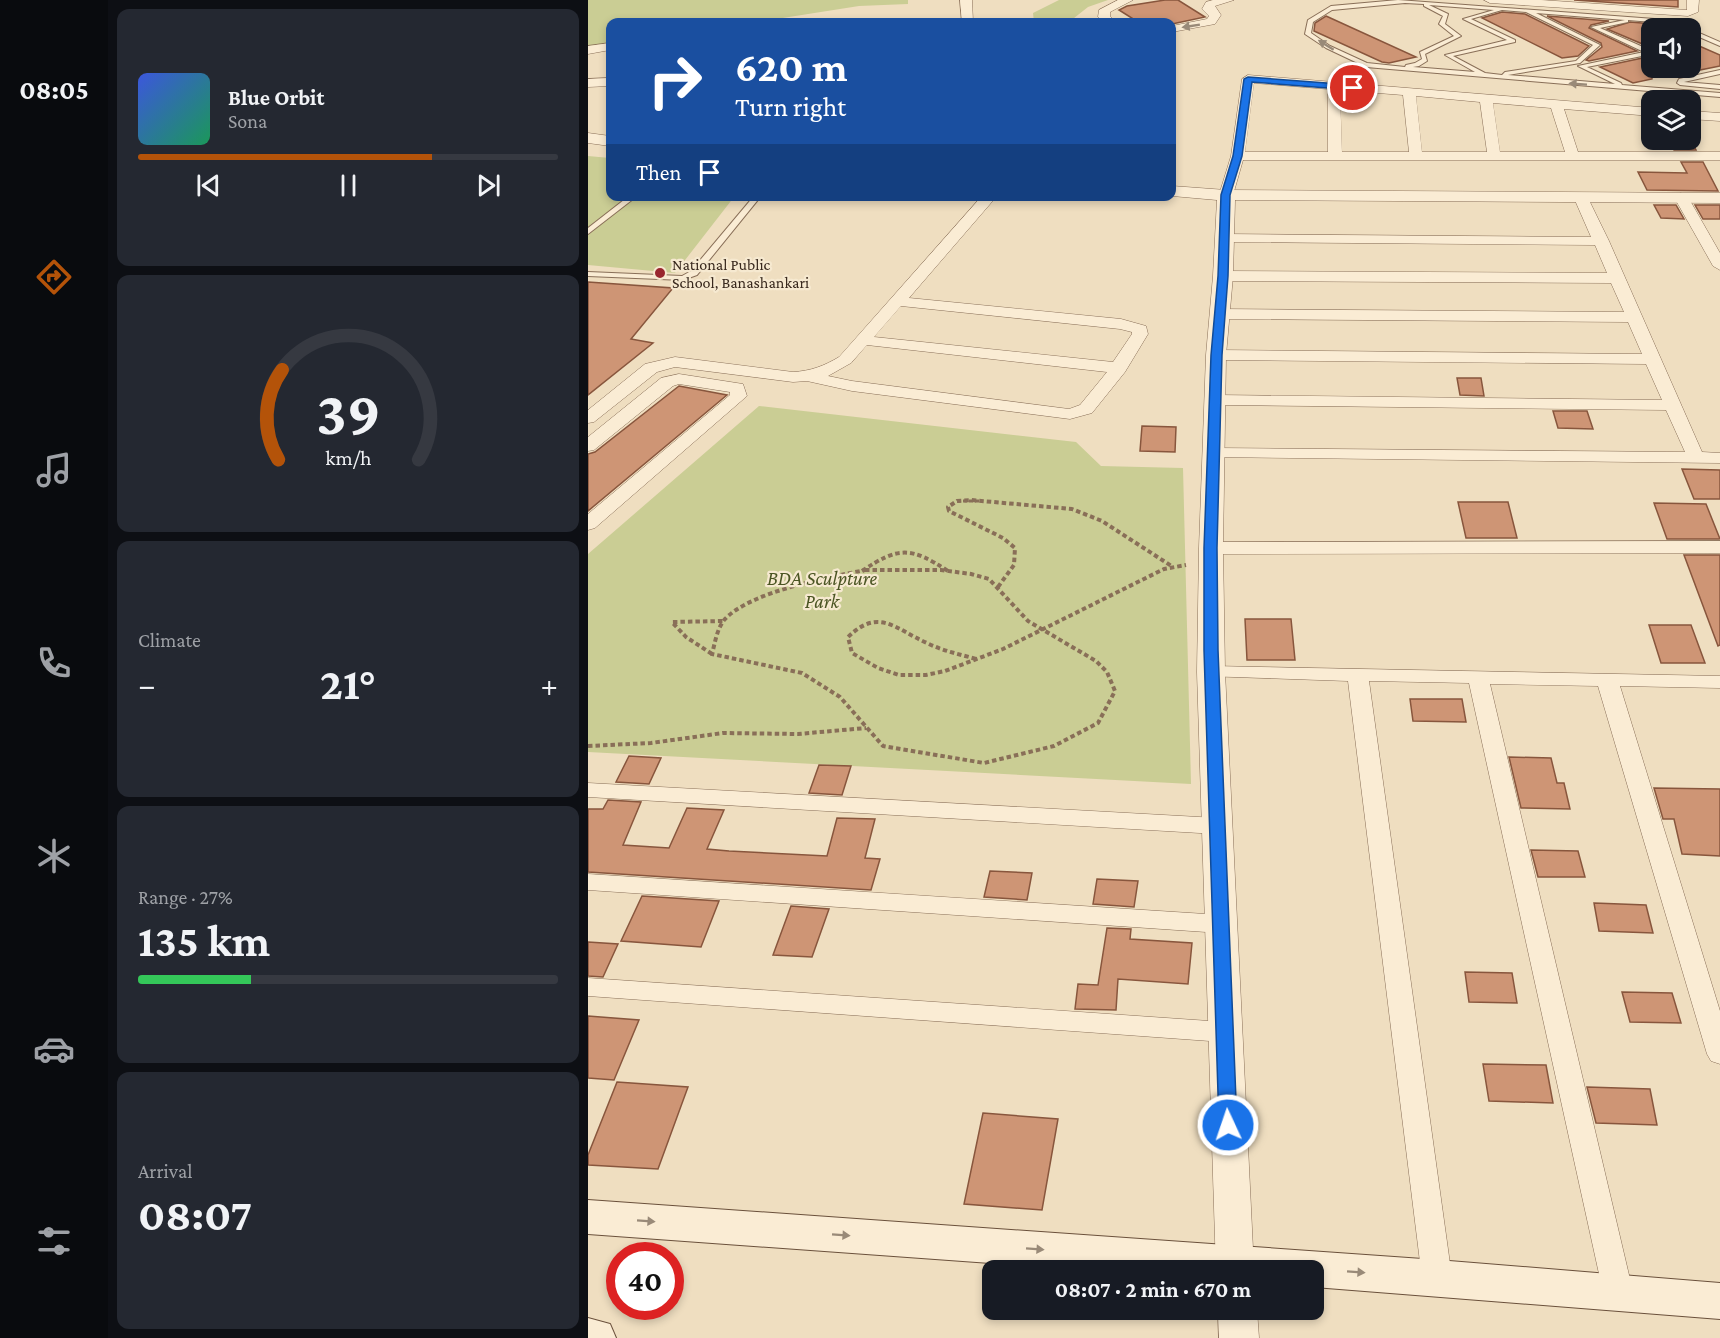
<!DOCTYPE html>
<meta charset="utf-8">
<style>
body{margin:0;font-family:"Crimson Pro",serif;background:#242831;color:#f1f3f6;height:100vh;display:flex;flex-direction:column;font-size:22px;white-space:nowrap}
*{box-sizing:border-box;margin:0}
p{font-size:20px;color:#9ea1a6}
.icon{flex:none;width:33px;height:33px;fill:none;stroke:currentColor;stroke-width:2;stroke-linecap:round;stroke-linejoin:round}
.map{position:relative;flex:1;overflow:hidden}
.details{display:flex;flex-direction:column;gap:9px;padding:9px;background:#0d0f14;width:480px}
.details>*{flex:none}
.guide{position:absolute;left:18px;top:18px;width:570px;height:183px;border-radius:12px;box-shadow:0 3px 9px #0003;background:#1a4fa0;color:#fff;overflow:hidden}
.buttons{position:absolute;left:1053px;top:18px;display:grid;gap:12px}
.buttons a{display:grid;place-items:center;width:60px;height:60px;border-radius:12px;background:#171b24;box-shadow:0 3px 9px #0003;font-size:30px}
.speed{position:absolute;left:18px;top:1242px;display:flex;gap:12px;font-size:30px;font-weight:700;text-align:center}
.speed>*{display:grid;place-content:center;width:78px;height:78px;border-radius:50%;background:#171b24;box-shadow:0 3px 9px #0003;line-height:1}
.speed .limit{border:9px solid #d22;background:#fff;color:#111}
.pin{position:absolute;display:grid;place-items:center;width:51px;height:51px;color:#fff;margin:-26px;border:3px solid #fff;border-radius:50%;box-shadow:0 2px 6px #0007}
.me{position:absolute;width:66px;margin:-33px;rotate:357deg;stroke-linejoin:round;filter:drop-shadow(0 0 4px #0008)}
.turn{display:flex;align-items:center;gap:21px;height:126px;padding:0 30px;font-size:27px}
.turn .icon{width:78px;height:78px;stroke-width:2.5}
.turn b{display:block;font-size:42px;line-height:51px}
.then{display:flex;align-items:center;height:57px;padding:0 30px;background:#0003;gap:12px;font-size:22px}
.big{font-size:45px;font-weight:700;line-height:1.1}
.details .card{flex:1;display:flex;flex-direction:column;justify-content:center;gap:9px;min-width:0;padding:0 21px;border-radius:12px;background:#242831}
.details .dial{align-items:center;gap:0}
.dial svg{height:156px;overflow:visible;fill:none;stroke:#363941;stroke-width:7;stroke-linecap:round;text-anchor:middle}
.dial text{fill:#f1f3f6;stroke:none}
.song{display:flex;align-items:center;gap:18px}
.cover{width:72px;height:72px;border-radius:9px;background:linear-gradient(135deg,hsl(230 70% 55%),hsl(150 70% 35%))}
.played{height:6px;border-radius:3px;background:linear-gradient(90deg,#b45309 70%,#363941 70%)}
.keys{display:flex;justify-content:space-around;direction:ltr}
.heat{display:flex;justify-content:space-between;align-items:center;font-size:33px;direction:ltr}
.charge{height:9px;border-radius:4px;background:linear-gradient(90deg,#34c759 27%,#363941 0)}
.trip{position:absolute;left:394px;top:1260px;width:342px;height:60px;border-radius:12px;background:#171b24;box-shadow:0 3px 9px #0003;font-weight:700;line-height:60px;text-align:center}
main{display:flex;flex:1;min-height:0}
.tabs{display:flex;flex-direction:column;width:108px;justify-content:space-around;align-items:center;background:#090b0e;color:#9ea1a6}
.tabs .icon{width:42px;height:42px}
.tabs .selected{color:#b45309}
.tabs b{font-size:27px;color:#f1f3f6}
.map>svg:first-child{display:block}
</style>
<main>
<nav class="tabs">
<b>08:05</b>
<svg class="icon selected" aria-label="directions" viewBox="0 0 24 24"><path d="M12 3l9 9-9 9-9-9zM9 14v-3h6M13 9l2 2-2 2"/></svg>
<svg class="icon" aria-label="music" viewBox="0 0 24 24"><path d="M9 18V5l10-2v13"/><circle cx="6" cy="18" r="3"/><circle cx="16" cy="16" r="3"/></svg>
<svg class="icon" aria-label="phone" viewBox="0 0 24 24"><path d="M5 4h4l2 5-3 2q2 4 5 5l2-3 5 2v4C11 20 4 13 5 4z"/></svg>
<svg class="icon" aria-label="climate" viewBox="0 0 24 24"><path d="M12 3v18M4 7l16 10M4 17L20 7"/></svg>
<svg class="icon" aria-label="car" viewBox="0 0 24 24"><path d="M5 17H2v-5l4-1 3-4h7l3 4 3 1v5h-3M9 17h6M6 11h13"/><circle cx="7" cy="17" r="2"/><circle cx="17" cy="17" r="2"/></svg>
<svg class="icon" aria-label="filters" viewBox="0 0 24 24"><path d="M4 7h16M4 17h16"/><circle cx="9" cy="7" r="2"/><circle cx="15" cy="17" r="2"/></svg>
</nav>
<section class="details">
<div class="card">
<div class="song"><i class="cover"></i><div><b>Blue Orbit</b><p>Sona</p></div></div>
<div class="played"></div>
<div class="keys"><svg class="icon" aria-label="previous" viewBox="0 0 24 24"><path d="M18 5L8 12l10 7zM5 5v14"/></svg><svg class="icon" aria-label="pause" viewBox="0 0 24 24"><path d="M8 5v14M16 5v14"/></svg><svg class="icon" aria-label="next" viewBox="0 0 24 24"><path d="M6 5l10 7-10 7zM19 5v14"/></svg></div>
</div>
<div class="card dial"><svg viewBox="0 0 100 80">
<path d="M14 69A42 42 0 1 1 86 69"/>
<path d="M14 69A42 42 0 0 1 16 23" stroke="#b45309"/>
<text x="50" y="56" font-size="32" font-weight="700">39</text>
<text x="50" y="72" font-size="11">km/h</text>
</svg></div>
<div class="card"><p>Climate</p>
<div class="heat"><a>−</a><b class="big">21°</b><a>+</a></div>
</div>
<div class="card"><p>Range · 27%</p><b class="big">135 km</b><div class="charge"></div></div>
<div class="card"><p>Arrival</p><b class="big">08:07</b></div>
</section>
<div class="map">
<svg width="1132" height="1338" viewBox="0 0 1132 1338">
<rect width="100%" height="100%" fill="#efdec0"/>
<g fill="#cacd94">
<polygon points="0,0 320,0 320,4 271,6 169,22 22,22 22,46 0,49"/>
<polygon points="471,0 520,0 500,7 481,22 446,22 445,13"/>
<polygon points="0,156 22,158 22,196 146,197 87,273 0,265"/>
<polygon points="171,406 488,442 513,466 595,468 603,784 0,752 0,554"/>
</g>
<g fill="#ce9575" stroke="#88563d" stroke-width="1.5">
<polygon points="577,0 590,0 617,17 584,24 550,22 531,10 539,6"/>
<polygon points="986,0 1090,0 1090,7"/>
<polygon points="914,12 937,14 1001,46 990,56 974,58 894,18"/>
<polygon points="738,16 828,57 801,63 794,62 726,31 727,23"/>
<polygon points="959,16 1021,21 1003,25 1001,28 1049,51 1001,61 998,60 1014,47 1013,43"/>
<polygon points="1042,22 1077,25 1087,28 1064,28 1064,48 1019,29"/>
<polygon points="1102,42 1132,55 1132,66 1102,72"/>
<polygon points="1064,56 1064,79 1045,83 1012,67"/>
<polygon points="1081,140 1103,140 1108,150 1086,150"/>
<polygon points="1093,162 1115,162 1130,191 1059,190 1050,172 1099,173"/>
<polygon points="1066,205 1088,205 1096,219 1073,218"/>
<polygon points="1107,205 1132,205 1132,219 1115,219"/>
<polygon points="0,282 85,288 43,339 65,343 0,395"/>
<polygon points="869,378 893,378 896,396 872,395"/>
<polygon points="91,386 139,395 0,511 0,454 7,452"/>
<polygon points="965,411 999,411 1005,429 970,428"/>
<polygon points="554,426 588,427 587,452 552,451"/>
<polygon points="1094,469 1132,470 1132,499 1106,499"/>
<polygon points="870,502 920,502 929,538 878,538"/>
<polygon points="1066,503 1118,504 1132,539 1079,539"/>
<polygon points="1096,555 1132,555 1132,645 1130,646"/>
<polygon points="657,619 703,619 707,660 659,660"/>
<polygon points="1061,625 1103,625 1117,663 1073,663"/>
<polygon points="822,699 874,699 878,722 825,721"/>
<polygon points="41,756 73,758 61,784 28,782"/>
<polygon points="921,757 963,758 969,783 976,783 982,809 933,808"/>
<polygon points="231,765 263,766 254,795 221,793"/>
<polygon points="1066,788 1132,789 1132,856 1094,854 1086,819 1075,819"/>
<polygon points="20,800 53,802 35,845 81,848 99,808 136,810 119,849 141,851 239,856 249,818 287,819 277,858 292,859 283,890 0,872 0,809 15,809"/>
<polygon points="943,850 990,851 997,877 950,877"/>
<polygon points="402,871 444,873 439,900 396,897"/>
<polygon points="509,879 550,881 546,907 505,904"/>
<polygon points="54,896 131,901 113,947 33,941"/>
<polygon points="1006,903 1058,905 1065,933 1011,931"/>
<polygon points="203,906 241,909 224,957 185,955"/>
<polygon points="519,928 543,929 542,939 604,943 600,984 530,979 528,1010 487,1009 490,984 510,985"/>
<polygon points="0,942 30,944 15,977 0,976"/>
<polygon points="877,972 924,973 929,1003 881,1002"/>
<polygon points="1034,992 1084,993 1093,1023 1042,1022"/>
<polygon points="0,1016 51,1020 26,1080 0,1078"/>
<polygon points="895,1064 958,1065 965,1103 901,1101"/>
<polygon points="29,1082 100,1087 70,1169 0,1165 0,1155"/>
<polygon points="999,1087 1062,1089 1069,1125 1008,1123"/>
<polygon points="395,1113 470,1119 454,1210 376,1204"/>
</g>
<g fill="none" stroke-linecap="round" stroke-linejoin="round">
<defs>
<g id="service">
<path d="M810 0 1080 20 1100 28H1093L1077 23 1040 20V22L1012 28 1064 51V54L999 67 1033 83 1034 85 1132 93V97L778 67 738 48 717 34 720 20 743 6ZM817 3 836 4V6L855 16 851 24 866 36 832 52 834 59 827 63 818 65 817 67 779 63 742 46 723 33 725 22 744 10ZM841 5 906 10 875 19 919 40 857 55 887 72 825 67 831 66 839 61 837 54 873 36 857 24 860 14ZM914 10 938 12 1005 45 988 61 917 72 914 75 897 73 865 56 927 42V40L883 19ZM948 13 1037 20 1003 27 1056 52 990 66 1027 84 920 75 992 63 1012 45Z"/>
<polygon points="1102,29 1132,42 1132,46 1102,33"/>
<polygon points="1132,70 1132,74 1096,82 1132,85 1132,89 1092,85 1089,83 1091,79"/>
<polygon points="41,196 49,196 0,234 0,228"/>
<polygon points="166,196 173,196 109,275 95,280 0,276 0,272 94,276 103,271"/>
</g>
<g id="minor">
<polygon points="372,0 384,0 385,22 374,22"/>
<polygon points="530,0 545,0 522,12 522,16 527,22 516,22 510,17 511,10"/>
<polygon points="625,0 646,0 627,6 633,15 627,24 584,32 584,26 619,19 621,16 614,9 618,2"/>
<polygon points="896,0 953,0 1099,10 1099,0 1111,0 1110,12 1100,16 902,3"/>
<polygon points="22,43 22,50 0,54 0,46"/>
<path d="M660 75 1064 108V116L976 109 990 152H1132V160H655L645 195 638 199 631 195 643 156 654 79ZM666 83 740 89V152H657ZM752 90 815 95 821 152H754ZM828 96 892 102 899 152H834ZM905 103 963 108 977 152H912Z"/>
<polygon points="22,78 22,86 0,87 0,79"/>
<polygon points="1102,111 1132,113 1132,121 1102,119"/>
<polygon points="1093,193 1100,197 1132,253 1132,270 1125,266 1086,197"/>
<polygon points="993,194 1000,198 1021,241 1114,452 1132,453 1132,463 621,457 618,453 621,449 627,448 1097,452 1078,410 628,405 622,404 620,400 622,396 628,395 1074,400 1058,364 628,360 620,355 628,350 1054,354 1040,322 631,319 623,314 631,309 1036,312 1023,283 635,281 627,276 635,271 1019,273 1007,245 636,242 629,238 636,234 1003,237 986,198"/>
<path d="M394 196H409L321 298 533 319 558 326 560 334 537 372 504 413 482 419 264 391 219 381 205 382 87 367 69 372 6 422 0 423V410L57 364 87 357 205 372C223 371 236 366 251 357ZM313 306 532 329 544 332V334L525 362 286 337ZM279 345 519 372 492 405 481 409 264 381 240 376 263 363Z"/>
<polygon points="91,374 155,384 159,396 7,528 0,530 0,514 142,395 142,392 91,384 85,386 6,450 0,451 0,437 73,378"/>
<polygon points="1132,541 1132,553 623,554 616,552 613,548 616,544 623,542"/>
<polygon points="623,666 1132,676 1132,688 1032,686 1132,1011 1132,1064 1123,1061 1119,1054 1010,686 902,684 1045,1292 1041,1301 1030,1305 1019,1301 1015,1292 881,683 781,681 864,1278 860,1287 849,1291 838,1287 834,1278 760,681 616,676 612,672 616,668"/>
<polygon points="0,783 629,818 637,821 641,826 637,831 629,834 0,797"/>
<polygon points="0,874 633,915 642,918 645,924 642,930 633,933 0,890"/>
<polygon points="0,978 636,1022 645,1025 649,1032 645,1039 636,1042 0,996"/>
</g>
<g id="tertiary">
<polygon points="0,133 22,136 22,146 0,143"/>
<polygon points="584,186 638,190 1132,193 1132,203 647,200 645,276 638,355 635,548 637,672 666,1270 628,1270 609,672 611,548 618,355 625,276 629,200 584,196"/>
<polygon points="630,1310 669,1310 671,1338 631,1338"/>
</g>
<g id="secondary">
<polygon points="0,1200 849,1260 1132,1283 1132,1319 726,1287 726,1270 499,1270 0,1234"/>
<polygon points="0,1318 22,1324 28,1338 0,1338"/>
</g>
</defs>
<use href="#service" stroke="#896f58" stroke-width="2"/>
<use href="#minor" stroke="#896f58" stroke-width="1"/>
<use href="#tertiary" stroke="#896f58" stroke-width="1"/>
<use href="#secondary" stroke="#6a503b" stroke-width="2"/>
<polyline stroke="#896f58" stroke-width="3" stroke-dasharray="4 2" stroke-linecap="butt" points="369,501 394,501"/>
<g stroke="#896f58" stroke-width="4" stroke-dasharray="4.5 3" stroke-linecap="butt">
<path d="M277 570H353L383 574 401 579 440 621 508 661 519 672 527 691 510 723 466 746 396 763 295 746 252 697 214 673 124 654C127 643 129 628 137 619 164 591 239 578 277 570Z"/>
<path d="M274 571C311 546 323 547 360 571"/>
<polyline points="410,587 426,565 427,548 415,538 361,511 360,507 369,501 383,500 484,509 514,521 585,567"/>
<polyline points="124,654 98,637 84,622 135,621"/>
<path d="M388 659C371 654 355 651 339 643 307 629 291 607 260 637L264 653 290 668 311 675H338L357 671 415 649 576 569 598 565"/>
<polyline points="0,746 63,743 135,733 210,734 278,728"/>
</g>
<use href="#service" fill="#faecd4" fill-rule="evenodd"/>
<use href="#minor" fill="#faecd4" fill-rule="evenodd"/>
<use href="#tertiary" fill="#faecd4" fill-rule="evenodd"/>
<use href="#secondary" fill="#faecd4" fill-rule="evenodd"/>
</g>
<defs><path id="oneway-solid" d="M-6-.8H1V-3.2L6.5 0L1 3.2V.8H-6Z" transform="scale(1.5)"/></defs>
<g fill="#998a78">
<use href="#oneway-solid" transform="translate(603 26) rotate(171)"/>
<use href="#oneway-solid" transform="translate(738 45) rotate(-148)"/>
<use href="#oneway-solid" transform="translate(990 84) rotate(-176)"/>
<use href="#oneway-solid" transform="translate(58 1221) rotate(4)"/>
<use href="#oneway-solid" transform="translate(253 1235) rotate(4)"/>
<use href="#oneway-solid" transform="translate(447 1249) rotate(4)"/>
<use href="#oneway-solid" transform="translate(768 1272) rotate(4)"/>
</g>
<polygon fill="#1a73e8" stroke="#114b97" stroke-width="1.5" points="660,77 765,85 769,88 765,90 664,82 654,156 642,195 640,276 634,355 629,548 630,650 649,1125 647,1130 640,1132 634,1130 631,1125 616,650 616,548 623,355 630,276 633,195 645,156 656,79"/>
<circle fill="#99262e" stroke="#f6e9d0" stroke-width="2" cx="72" cy="273" r="6"/>
<g text-anchor="middle" dominant-baseline="central" stroke-width="4.5" stroke-linejoin="round" paint-order="stroke">
<g font-size="16" fill="#38281d" stroke="#f6e9d0" text-anchor="start">
<text x="84" y="264">National Public<tspan x="84" dy="18">School, Banashankari</tspan></text>
</g>
<g font-size="20" font-style="italic" fill="#4b5523" stroke="#f6e9d0">
<text x="234" y="578">BDA Sculpture<tspan x="234" dy="23">Park</tspan></text>
</g>
</g>
</svg>
<div class="buttons">
<a><svg class="icon" aria-label="sound" viewBox="0 0 24 24"><path d="M4 9h4l5-4v14l-5-4H4zM17 9q2 3 0 6"/></svg></a>
<a><svg class="icon" aria-label="layers" viewBox="0 0 24 24"><path d="M12 4l9 5-9 5-9-5zM3 14l9 5 9-5"/></svg></a>
</div>
<div class="speed"><div class="limit">40</div></div>
<div class="pin" style="left:765px;top:88px;background:#d93025"><svg class="icon" aria-label="arrive" viewBox="0 0 24 24"><path d="M6 21V4h12l-3 4 3 4H6"/></svg></div>
<svg class="me" style="left:640px;top:1125px" viewBox="-20 -20 40 40"><circle r="17" fill="#1a73e8" stroke="#fff" stroke-width="3"/><path d="M0-11L8 9 0 5-8 9z" fill="#fff"/></svg>
<div class="trip">08:07 · 2 min · 670 m</div>
<div class="guide">
<div class="turn"><svg class="icon" aria-label="right" viewBox="0 0 24 24"><path d="M7 20v-9h11M14 6l5 5-5 5"/></svg><div><b>620 m</b>Turn right</div></div>
<div class="then">Then<svg class="icon" aria-label="arrive" viewBox="0 0 24 24"><path d="M6 21V4h12l-3 4 3 4H6"/></svg></div>
</div>
</div>
</main>
